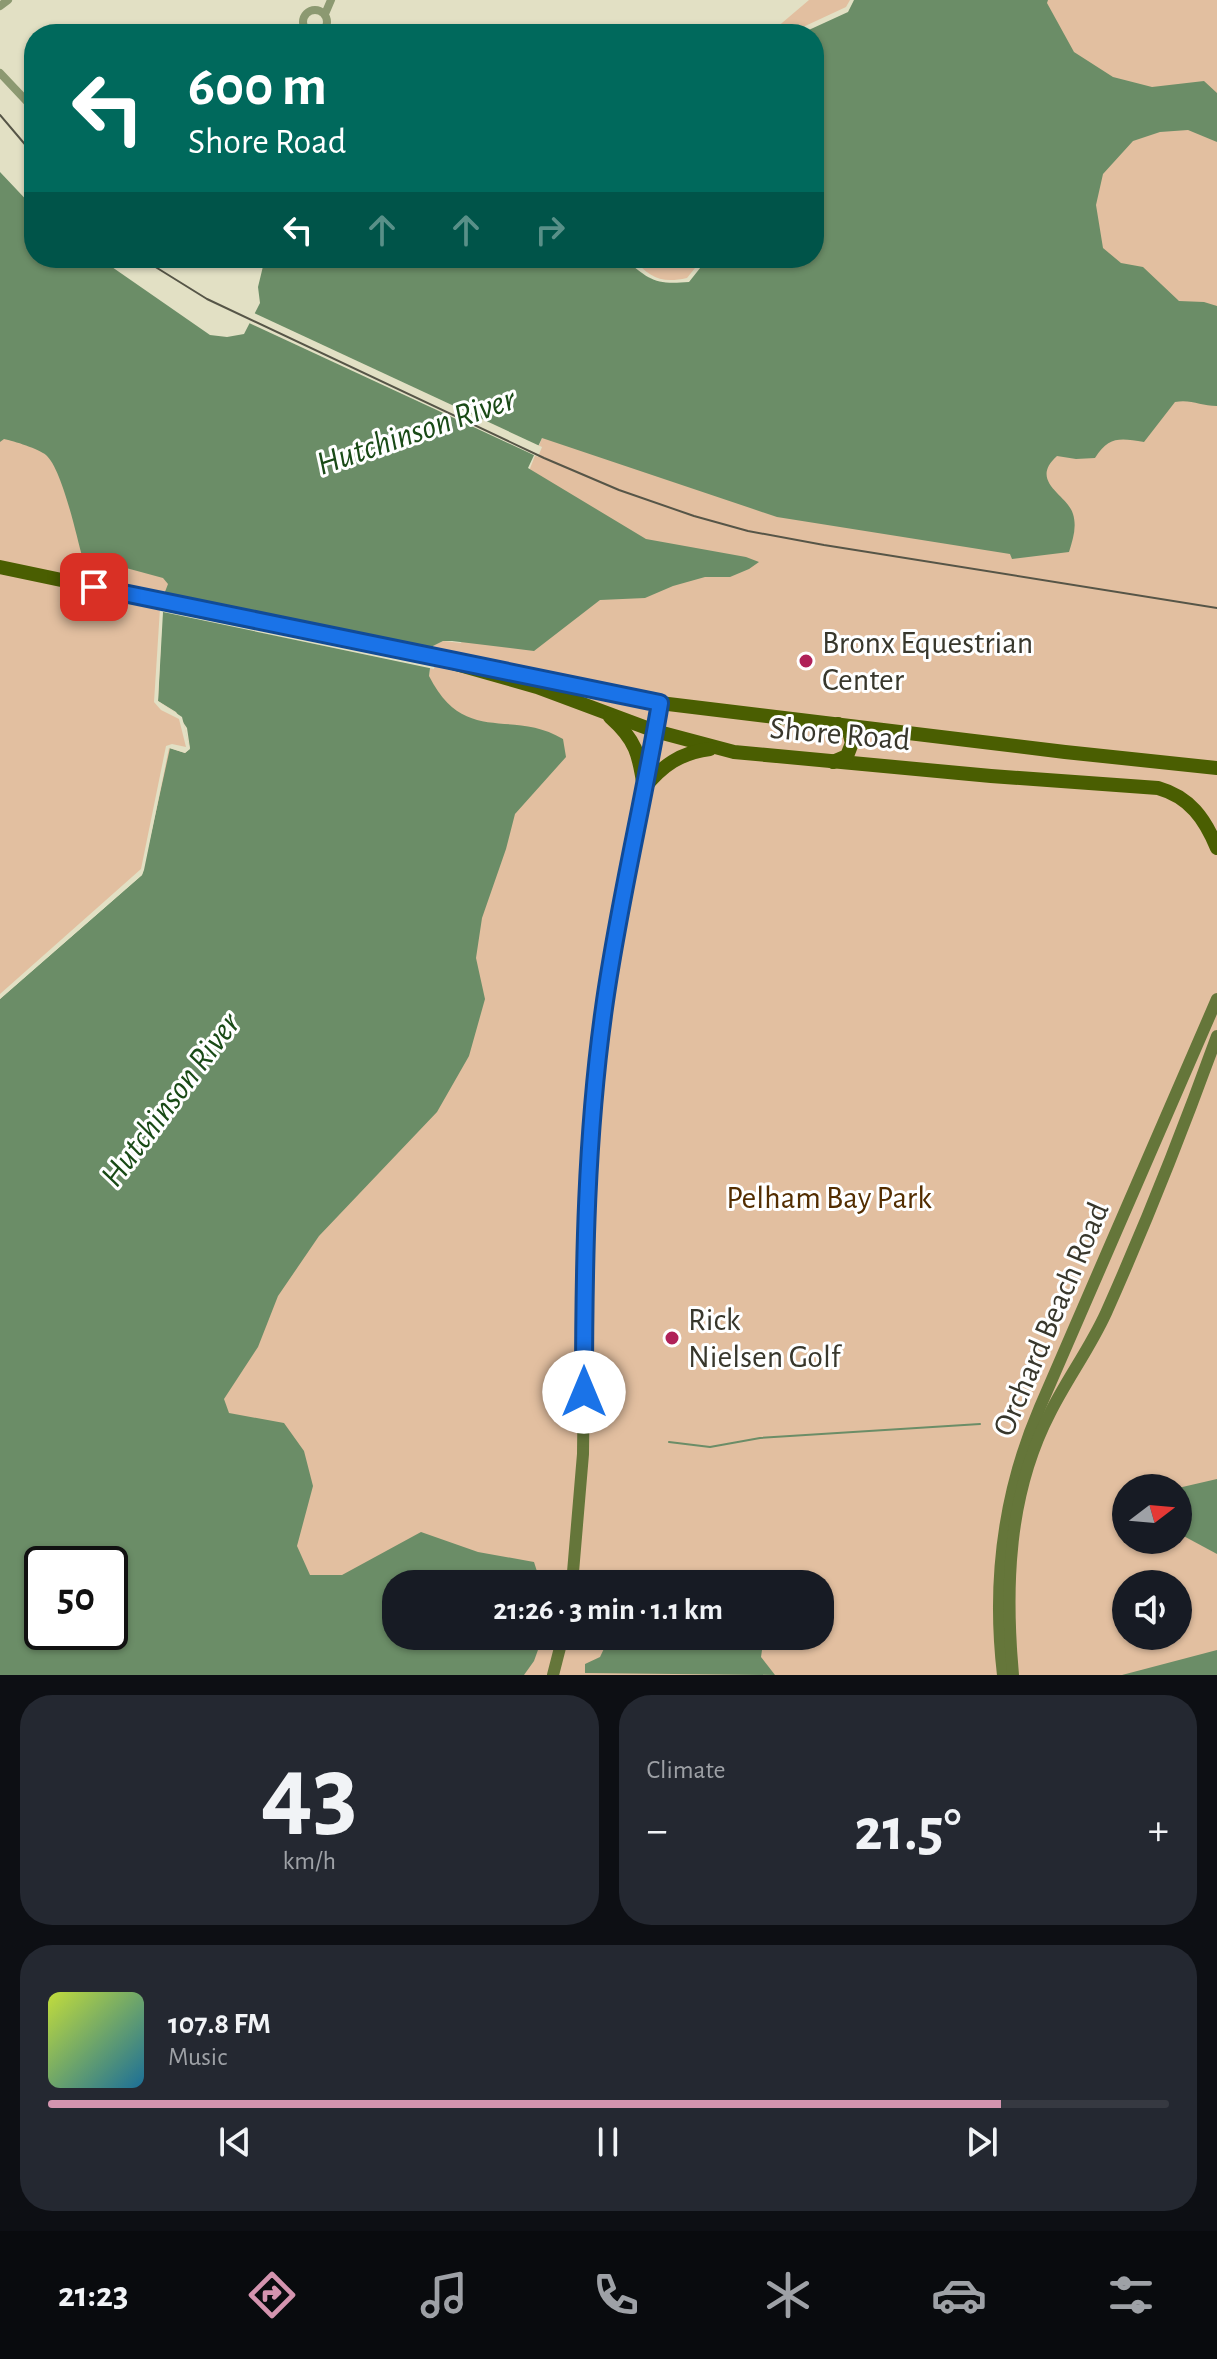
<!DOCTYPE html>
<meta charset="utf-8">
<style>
body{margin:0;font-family:"Alegreya Sans",sans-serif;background:#242831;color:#f1f3f6;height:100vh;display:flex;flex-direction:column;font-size:30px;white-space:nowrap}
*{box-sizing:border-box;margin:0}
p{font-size:26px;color:#9ea1a6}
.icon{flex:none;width:44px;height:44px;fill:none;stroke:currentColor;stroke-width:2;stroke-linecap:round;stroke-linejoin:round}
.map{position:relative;height:1675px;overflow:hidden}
.side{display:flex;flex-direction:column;gap:20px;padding:20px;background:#0d0f14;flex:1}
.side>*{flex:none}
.banner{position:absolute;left:24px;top:24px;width:800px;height:244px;border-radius:32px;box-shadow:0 2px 6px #0004;background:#00695c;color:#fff;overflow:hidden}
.needle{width:52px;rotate:74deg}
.tools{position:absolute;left:1112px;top:1474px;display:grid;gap:16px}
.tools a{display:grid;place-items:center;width:80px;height:80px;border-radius:50%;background:#171b24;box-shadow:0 2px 6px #0004;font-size:40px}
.speed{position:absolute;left:24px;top:1546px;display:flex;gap:16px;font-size:40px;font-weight:700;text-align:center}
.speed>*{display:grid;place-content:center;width:104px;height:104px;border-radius:50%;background:#171b24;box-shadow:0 2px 6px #0004;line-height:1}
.speed .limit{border:4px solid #111;border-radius:12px;background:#fff;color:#111}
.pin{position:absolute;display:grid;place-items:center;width:68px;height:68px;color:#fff;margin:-34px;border-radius:16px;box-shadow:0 4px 12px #0006}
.me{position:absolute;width:88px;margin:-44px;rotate:0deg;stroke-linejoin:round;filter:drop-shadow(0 0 6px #0008)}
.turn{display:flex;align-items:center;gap:28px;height:168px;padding:0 32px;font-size:36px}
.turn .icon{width:104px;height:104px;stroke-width:2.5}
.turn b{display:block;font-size:56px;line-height:68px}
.lanes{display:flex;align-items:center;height:76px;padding:0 32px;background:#0003;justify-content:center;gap:40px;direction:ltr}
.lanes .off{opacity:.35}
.big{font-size:60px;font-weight:700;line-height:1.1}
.side .card{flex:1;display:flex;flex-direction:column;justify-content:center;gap:12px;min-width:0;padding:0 28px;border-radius:32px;background:#242831}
.side .dial{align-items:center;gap:0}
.dial b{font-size:104px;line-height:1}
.song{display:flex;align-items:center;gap:24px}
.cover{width:96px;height:96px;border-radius:12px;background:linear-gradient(135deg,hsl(70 70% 55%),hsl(200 70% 35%))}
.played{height:8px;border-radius:4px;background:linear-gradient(90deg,#d494af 85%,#363941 85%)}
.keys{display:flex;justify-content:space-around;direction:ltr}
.heat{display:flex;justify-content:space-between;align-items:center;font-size:44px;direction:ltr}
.side .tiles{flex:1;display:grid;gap:20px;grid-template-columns:1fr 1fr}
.card:last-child{grid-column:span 2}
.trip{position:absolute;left:382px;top:1570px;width:452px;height:80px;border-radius:32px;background:#171b24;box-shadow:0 2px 6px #0004;font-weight:700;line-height:80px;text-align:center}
.dock{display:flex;height:128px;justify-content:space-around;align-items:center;background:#090b0e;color:#9ea1a6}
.dock .icon{width:56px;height:56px}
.dock .active{color:#d494af}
.dock b{font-size:36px;color:#f1f3f6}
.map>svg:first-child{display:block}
</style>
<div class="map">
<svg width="1217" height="1675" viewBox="0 0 1217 1675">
<rect width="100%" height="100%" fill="#e2e0c4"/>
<g fill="#e2bfa0" fill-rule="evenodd">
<polygon points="809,0 850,0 846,7 788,34 769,34"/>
<path d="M1021 0H1217V1675H273L78 1467 321 695 323 680 328 676H429L433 646 443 641 461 643 542 438 734 384ZM1126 1488H1178V1540H1126ZM396 1584H820V1636H396ZM1126 1584H1178V1636H1126Z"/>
<path d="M632 258H703L687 278C660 284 650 277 632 258Z"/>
<polygon points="0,367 183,441 158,701 182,717 190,749 144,870 0,999"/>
</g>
<g fill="#6b8d67" fill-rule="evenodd">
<path d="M854 0H1048L1047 3 1074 52 1113 77 1152 87 1204 81 1217 93V142L1188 130 1160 132 1133 141 1103 174 1096 205 1103 248 1121 263 1143 267 1179 301 1204 302 1217 306V406C1201 406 1191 399 1175 402L1144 442C1120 438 1109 436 1095 458L1076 459 1057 456C1028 482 1068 495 1073 514 1077 527 1073 539 1069 552L1012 559 1010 554 777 517 542 438 528 468 646 539 746 557 759 562 749 569 730 577H705L673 586 645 598 600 600 534 651 452 641H443L433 646 429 676C465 747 512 708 563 739L566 757 515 814 506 849 482 918 476 958 485 999 469 1056 437 1112 319 1236 278 1296 258 1347 224 1399 229 1413 284 1423 304 1451 313 1486 297 1546 310 1575H342L421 1532 478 1552 534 1562 541 1584H396V1636H543L534 1661 524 1675H0V999L142 875 170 748 185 753 190 748 187 728 176 712 158 701 163 597 168 584 163 578 82 556C76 534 62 469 46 455 39 449 14 441 4 439L0 442V172L34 208V258H99L210 335 227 337 244 334 260 303 258 287 265 258H623C650 280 654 285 689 282L708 258H814V34H800L848 12ZM42 1564H110V1632H42Z"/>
<polygon points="1217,1479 1217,1554 1178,1533 1178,1488"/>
<polygon points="610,1636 764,1636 761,1657 775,1675 585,1673 585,1664 600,1657"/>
<polygon points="1217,1650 1217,1675 1122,1675"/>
</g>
<g fill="#e2e0c4">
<polygon points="252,312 542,447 538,457 247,322"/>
<polygon points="161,593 437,651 434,669 163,612 158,701 182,717 190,749 185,753 169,748 144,870 142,875 0,999 0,994 141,869 166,746 172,744 186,747 179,719 161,710 154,702"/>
</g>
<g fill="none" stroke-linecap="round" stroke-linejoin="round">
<polyline stroke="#6b8d67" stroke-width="2" points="669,1442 710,1447 760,1438 980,1424"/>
<g stroke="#8c9971" stroke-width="8">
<polyline points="0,6 8,0"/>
<circle cx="315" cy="22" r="12"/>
<polyline points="325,14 331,0"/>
<polyline points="0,73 34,109"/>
</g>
<g stroke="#65763a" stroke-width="12">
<polyline points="572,1584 583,1454 586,1193 596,1073 613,953 660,703"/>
<polyline points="553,1675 563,1636"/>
<path d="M1003 1675C992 1582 1003 1493 1040 1407L1217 999"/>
<path d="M1013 1675C1005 1586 1008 1494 1050 1413 1067 1379 1090 1348 1106 1313 1147 1221 1183 1130 1217 1036"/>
</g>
<g stroke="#4a5e01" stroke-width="14">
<path d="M0 567 442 660 537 687 655 731 734 752 991 776 1158 788C1190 797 1205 819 1217 848"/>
<polyline points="533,677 605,693 660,703 1065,752 1217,768"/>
<path d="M610 717C636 740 639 754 644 788"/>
<polyline points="833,762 847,756 852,743 849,732 838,724"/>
<path d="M644 788C663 765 680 753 710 749"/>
</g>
<g stroke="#565547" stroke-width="2">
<polyline points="0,115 34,155"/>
<polyline points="141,258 207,299 544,458 619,490 694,516 748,531 824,545 1217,608"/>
</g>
</g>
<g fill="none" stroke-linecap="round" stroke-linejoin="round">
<defs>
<path id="route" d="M94 587 660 703C643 805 618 906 604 1008 586 1136 584 1263 584 1392"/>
</defs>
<use href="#route" stroke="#114b97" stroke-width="20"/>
<use href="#route" stroke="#1a73e8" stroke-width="14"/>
</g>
<g fill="#b02158" stroke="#fff" stroke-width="3">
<circle cx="806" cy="661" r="8"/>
<circle cx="672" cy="1338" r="8"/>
</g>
<g text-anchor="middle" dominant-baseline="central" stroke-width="6" stroke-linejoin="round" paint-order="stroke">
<g font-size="32" fill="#38372c" stroke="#fff" text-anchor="start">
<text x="822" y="643">Bronx Equestrian<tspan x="822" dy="37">Center</tspan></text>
<text x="688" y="1320">Rick<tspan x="688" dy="37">Nielsen Golf</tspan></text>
</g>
<g font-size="32" fill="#38372c" stroke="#fff">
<text transform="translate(840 734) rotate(5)">Shore Road</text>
<text transform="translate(1051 1319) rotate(-67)">Orchard Beach Road</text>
</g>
<g font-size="32" fill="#532d00" stroke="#fff">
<text x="829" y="1198">Pelham Bay Park</text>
</g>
<g font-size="34" font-style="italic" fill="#194a16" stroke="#fff">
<text transform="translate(416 432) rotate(-19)">Hutchinson River</text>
<text transform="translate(171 1100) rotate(-53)">Hutchinson River</text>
</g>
</g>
</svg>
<div class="tools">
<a><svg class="needle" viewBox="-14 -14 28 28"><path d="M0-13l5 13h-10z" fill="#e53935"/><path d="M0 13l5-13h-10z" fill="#9ea1a6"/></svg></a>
<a><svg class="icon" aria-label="sound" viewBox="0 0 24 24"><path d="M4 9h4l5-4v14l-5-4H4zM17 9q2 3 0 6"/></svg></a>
</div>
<div class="speed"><div class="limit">50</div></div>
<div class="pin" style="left:94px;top:587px;background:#d93025"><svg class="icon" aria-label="arrive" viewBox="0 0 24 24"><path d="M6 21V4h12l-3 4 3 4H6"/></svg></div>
<svg class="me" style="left:584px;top:1392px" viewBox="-20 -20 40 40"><circle r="19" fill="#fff"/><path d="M0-13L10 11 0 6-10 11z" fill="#1a73e8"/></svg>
<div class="trip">21:26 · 3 min · 1.1 km</div>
<div class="banner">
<div class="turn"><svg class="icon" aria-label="left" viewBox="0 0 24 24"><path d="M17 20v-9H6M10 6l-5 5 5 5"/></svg><div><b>600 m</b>Shore Road</div></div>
<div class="lanes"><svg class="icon" aria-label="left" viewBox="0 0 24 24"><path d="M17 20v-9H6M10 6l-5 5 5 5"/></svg><svg class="icon off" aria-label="ahead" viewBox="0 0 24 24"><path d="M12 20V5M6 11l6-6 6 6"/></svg><svg class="icon off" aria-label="ahead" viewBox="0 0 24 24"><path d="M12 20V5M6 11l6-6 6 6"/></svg><svg class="icon off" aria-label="right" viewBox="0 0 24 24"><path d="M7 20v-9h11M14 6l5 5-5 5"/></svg></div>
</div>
</div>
<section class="side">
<div class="tiles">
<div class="card dial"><b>43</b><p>km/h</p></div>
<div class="card"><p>Climate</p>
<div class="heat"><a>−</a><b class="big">21.5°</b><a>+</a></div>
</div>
<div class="card">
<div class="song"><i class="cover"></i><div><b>107.8 FM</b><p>Music</p></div></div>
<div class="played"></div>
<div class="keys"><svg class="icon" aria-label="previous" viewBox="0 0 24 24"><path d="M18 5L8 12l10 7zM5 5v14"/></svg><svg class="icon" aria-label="pause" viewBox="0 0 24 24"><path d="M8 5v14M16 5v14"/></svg><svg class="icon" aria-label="next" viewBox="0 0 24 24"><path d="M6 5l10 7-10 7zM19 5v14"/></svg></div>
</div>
</div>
</section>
<nav class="dock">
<b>21:23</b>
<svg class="icon active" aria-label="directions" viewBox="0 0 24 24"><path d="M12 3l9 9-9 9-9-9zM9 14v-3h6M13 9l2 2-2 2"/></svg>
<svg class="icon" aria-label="music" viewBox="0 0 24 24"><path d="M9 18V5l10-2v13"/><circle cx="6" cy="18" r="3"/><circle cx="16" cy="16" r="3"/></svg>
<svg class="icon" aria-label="phone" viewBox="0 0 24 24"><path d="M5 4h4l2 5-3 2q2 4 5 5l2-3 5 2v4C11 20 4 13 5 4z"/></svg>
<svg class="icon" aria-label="climate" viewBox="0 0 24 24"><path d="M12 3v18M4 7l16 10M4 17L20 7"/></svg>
<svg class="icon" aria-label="car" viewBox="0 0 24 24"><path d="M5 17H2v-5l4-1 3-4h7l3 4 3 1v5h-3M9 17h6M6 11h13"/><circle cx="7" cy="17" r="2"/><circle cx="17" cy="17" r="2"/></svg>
<svg class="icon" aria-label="filters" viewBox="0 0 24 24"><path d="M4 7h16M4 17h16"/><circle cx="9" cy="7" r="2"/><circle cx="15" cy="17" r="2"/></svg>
</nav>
